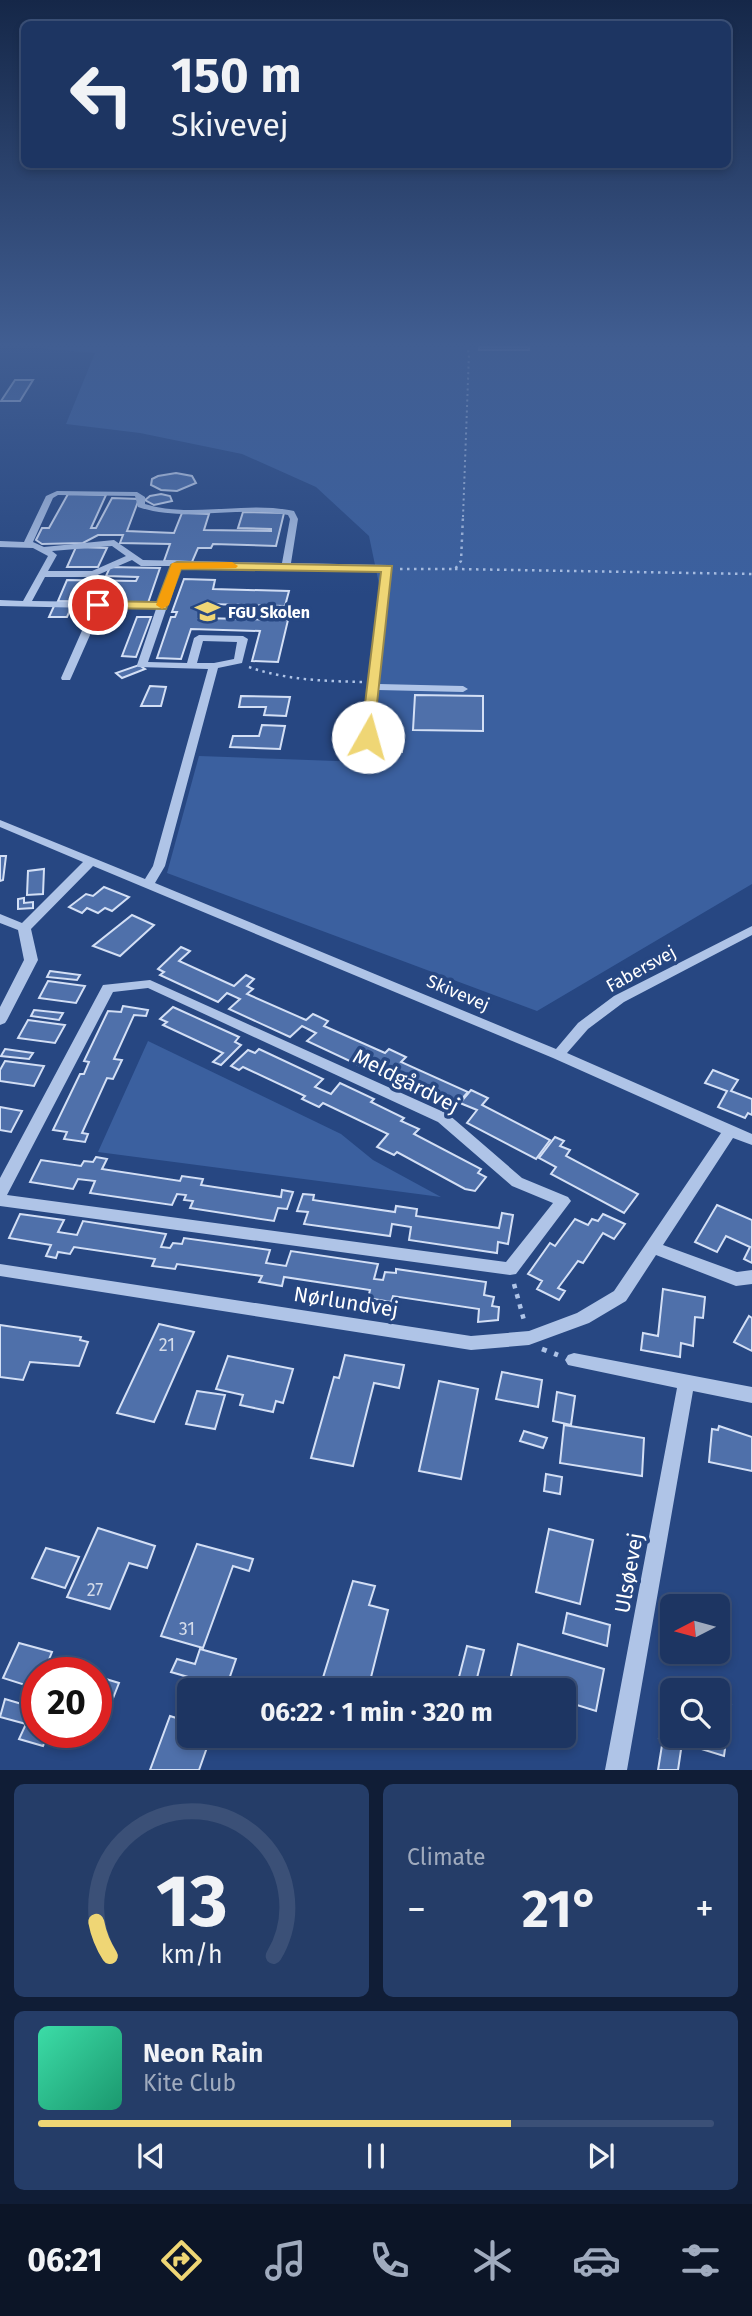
<!DOCTYPE html>
<meta charset="utf-8">
<style>
body{margin:0;font-family:"Fira Sans",sans-serif;background:#253d68;color:#f1f3f6;height:100vh;display:flex;flex-direction:column;font-size:26px;white-space:nowrap}
*{box-sizing:border-box;margin:0}
p{font-size:23px;color:#a0abbe}
.icon{flex:none;width:38px;height:38px;fill:none;stroke:currentColor;stroke-width:2;stroke-linecap:round;stroke-linejoin:round}
.map{position:relative;height:1770px;overflow:hidden}
.panel{display:flex;flex-direction:column;gap:14px;padding:14px;background:#101d36;flex:1}
.panel>*{flex:none}
.top-card{position:absolute;left:21px;top:21px;width:710px;height:147px;border-radius:10px;box-shadow:0 4px 10px #0003,0 0 0 2px #3b5077;background:#1d3562;color:#f1f3f6;overflow:hidden}
.needle{width:46px;rotate:264deg}
.fabs{position:absolute;left:660px;top:1594px;display:grid;gap:14px}
.fabs a{display:grid;place-items:center;width:70px;height:70px;border-radius:10px;background:#1d3562;box-shadow:0 4px 10px #0003,0 0 0 2px #3b5077;font-size:35px}
.speed{position:absolute;left:21px;top:1657px;display:flex;gap:14px;font-size:35px;font-weight:700;text-align:center}
.speed>*{display:grid;place-content:center;width:91px;height:91px;border-radius:50%;background:#1d3562;box-shadow:0 4px 10px #0003,0 0 0 2px #3b5077;line-height:1}
.speed .limit{border:10px solid #d22;background:#fff;color:#111}
.pin{position:absolute;display:grid;place-items:center;width:60px;height:60px;color:#fff;margin:-30px;border:4px solid #fff;border-radius:50%;box-shadow:0 2px 7px #0007}
.me{position:absolute;width:77px;margin:-38px;rotate:7deg;stroke-linejoin:round;filter:drop-shadow(0 0 5px #0008)}
.turn{display:flex;align-items:center;gap:24px;height:147px;padding:0 35px;font-size:32px}
.turn .icon{width:91px;height:91px;stroke-width:2.5}
.turn b{display:block;font-size:49px;line-height:60px}
.big{font-size:52px;font-weight:700;line-height:1.1}
.panel .card{flex:1;display:flex;flex-direction:column;justify-content:center;gap:10px;min-width:0;padding:0 24px;border-radius:10px;background:#253d68}
.panel .dial{align-items:center;gap:0}
.dial svg{height:182px;overflow:visible;fill:none;stroke:#3b5077;stroke-width:7;stroke-linecap:round;text-anchor:middle}
.dial text{fill:#f1f3f6;stroke:none}
.song{display:flex;align-items:center;gap:21px}
.cover{width:84px;height:84px;border-radius:10px;background:linear-gradient(135deg,hsl(160 70% 55%),hsl(160 70% 35%))}
.played{height:7px;border-radius:4px;background:linear-gradient(90deg,#efd675 70%,#3b5077 70%)}
.keys{display:flex;justify-content:space-around;direction:ltr}
.heat{display:flex;justify-content:space-between;align-items:center;font-size:38px;direction:ltr}
.panel .tiles{flex:1;display:grid;gap:14px;grid-template-columns:1fr 1fr}
.card:last-child{grid-column:span 2}
.trip{position:absolute;left:177px;top:1678px;width:399px;height:70px;border-radius:10px;background:#1d3562;box-shadow:0 4px 10px #0003,0 0 0 2px #3b5077;font-weight:700;line-height:70px;text-align:center}
.tabs{display:flex;height:112px;justify-content:space-around;align-items:center;background:#0c1527;color:#a0abbe}
.tabs .icon{width:49px;height:49px}
.tabs .current{color:#efd675}
.tabs b{font-size:32px;color:#f1f3f6}
.map>svg:first-child{display:block}
</style>
<div class="map">
<svg width="752" height="1770" viewBox="0 0 752 1770">
<rect width="100%" height="100%" fill="#274782"/>
<g fill="#3b609f">
<polygon points="26,347 752,347 752,884 537,1011 167,873 199,756 363,762 384,608 369,536 316,487 242,454 140,433 66,424 95,353"/>
<polygon points="148,1041 341,1134 373,1160 441,1197 98,1152"/>
</g>
<g fill="#4f70aa" stroke="#d3dff5" stroke-width="2">
<rect x="479" y="347" width="50" height="3"/>
<polygon points="15,380 33,380 20,401 1,401"/>
<polygon points="176,473 192,476 196,483 177,491 161,490 151,485 152,479 158,476"/>
<polygon points="68,494 106,495 91,528 96,528 112,498 139,499 127,531 174,533 182,513 209,514 204,530 271,531 271,529 238,528 243,512 284,513 276,546 213,544 211,548 198,548 192,562 164,561 170,544 120,543 123,535 98,535 83,543 42,544 36,540 42,528 49,528"/>
<polygon points="161,494 170,496 172,501 154,505 145,500 150,496"/>
<polygon points="76,547 107,548 98,567 67,567"/>
<polygon points="110,567 160,568 148,603 58,601 67,580 136,581 138,577 106,576"/>
<polygon points="184,579 215,580 213,589 289,591 285,606 208,604 199,618 288,620 278,662 252,661 260,631 191,629 181,659 157,658 171,617 175,617 177,612 172,612"/>
<polygon points="54,606 72,606 67,617 49,617"/>
<polygon points="137,617 151,617 136,657 122,656"/>
<polygon points="139,665 145,669 122,678 116,673"/>
<polygon points="150,686 166,687 161,706 141,706"/>
<polygon points="415,695 483,696 483,731 413,730"/>
<polygon points="241,696 290,697 286,716 264,715 266,707 239,707"/>
<polygon points="262,725 285,726 280,749 230,747 233,736 259,736"/>
<polygon points="377,740 403,741 402,752 376,751"/>
<polygon points="0,856 6,856 3,880 0,881"/>
<polygon points="44,869 43,894 27,895 28,871"/>
<polygon points="104,887 129,897 112,911 105,908 98,913 87,908 82,913 69,907 86,894 93,896"/>
<polygon points="24,898 24,903 33,902 33,908 18,909 18,899"/>
<polygon points="132,915 154,925 120,956 93,946"/>
<polygon points="181,947 190,951 179,961 234,986 246,975 254,979 247,986 253,989 247,994 306,1020 313,1014 328,1021 324,1026 385,1053 389,1049 406,1057 401,1062 468,1092 452,1110 384,1078 393,1068 379,1062 371,1071 307,1041 316,1033 302,1026 290,1037 229,1009 240,999 227,993 218,1002 160,975 164,972 158,969"/>
<polygon points="50,971 80,975 77,980 47,977"/>
<polygon points="48,981 85,986 76,1003 39,998"/>
<polygon points="123,1006 148,1010 146,1016 134,1015 114,1059 122,1060 113,1079 107,1078 82,1133 88,1134 85,1142 64,1139 67,1132 53,1130 80,1074 84,1074 89,1062 84,1061 108,1011 121,1012"/>
<polygon points="173,1007 239,1037 235,1042 241,1045 221,1065 213,1062 223,1053 163,1025 167,1022 160,1019"/>
<polygon points="34,1010 63,1013 59,1020 31,1016"/>
<polygon points="28,1020 65,1025 55,1043 18,1038"/>
<polygon points="5,1049 33,1053 29,1059 1,1056"/>
<polygon points="259,1049 323,1079 315,1087 331,1094 340,1083 374,1099 371,1102 404,1118 401,1121 419,1129 414,1134 481,1169 478,1173 486,1177 475,1191 465,1189 397,1152 394,1155 377,1147 388,1134 323,1103 319,1107 302,1099 305,1096 243,1067 239,1070 231,1066 248,1050 255,1053"/>
<polygon points="5,1061 44,1066 34,1086 0,1081 0,1070"/>
<polygon points="713,1070 738,1080 731,1091 752,1099 752,1115 748,1113 745,1118 718,1107 727,1091 705,1083"/>
<polygon points="471,1090 488,1098 482,1105 550,1140 536,1159 467,1123 477,1110 460,1103"/>
<polygon points="0,1107 22,1111 11,1132 0,1130"/>
<polygon points="555,1137 564,1141 560,1146 570,1150 566,1156 638,1194 624,1213 551,1174 556,1167 539,1158"/>
<polygon points="96,1157 107,1159 102,1169 180,1181 182,1176 203,1179 201,1185 281,1197 282,1190 293,1192 287,1209 278,1208 274,1221 190,1208 193,1201 184,1200 186,1195 177,1194 172,1205 90,1193 95,1181 78,1179 73,1189 30,1182 41,1160 81,1166 84,1161 93,1162"/>
<polygon points="303,1194 314,1195 313,1200 395,1212 396,1206 417,1209 416,1216 499,1228 502,1213 513,1215 508,1244 498,1242 497,1253 409,1240 411,1227 392,1224 390,1236 304,1224 308,1212 297,1211"/>
<polygon points="717,1205 752,1220 752,1263 744,1259 750,1247 726,1236 717,1252 695,1242"/>
<polygon points="20,1214 64,1220 58,1232 77,1235 83,1221 166,1234 161,1247 170,1248 173,1243 182,1244 184,1238 270,1250 266,1263 286,1266 291,1251 378,1264 374,1279 383,1280 385,1272 396,1273 396,1269 486,1282 484,1295 494,1297 492,1306 499,1307 498,1320 478,1322 479,1309 393,1296 391,1302 368,1298 370,1290 284,1277 282,1286 259,1282 262,1276 177,1264 175,1269 152,1266 155,1259 74,1247 70,1254 58,1252 56,1258 46,1256 51,1245 9,1238"/>
<polygon points="603,1214 625,1224 614,1239 603,1233 583,1263 578,1261 558,1288 565,1291 559,1300 537,1289 542,1281 528,1274 550,1243 555,1246 575,1219 588,1225 592,1219 598,1221"/>
<polygon points="663,1289 705,1297 703,1318 695,1317 693,1346 681,1343 680,1357 641,1350 643,1333 658,1336"/>
<polygon points="749,1316 752,1318 752,1351 734,1342"/>
<polygon points="159,1324 194,1332 154,1422 117,1413"/>
<polygon points="0,1325 81,1337 80,1340 88,1342 79,1366 30,1362 23,1380 0,1377"/>
<polygon points="345,1355 404,1365 399,1388 374,1383 353,1466 311,1458 334,1377 339,1378"/>
<polygon points="228,1356 293,1369 283,1403 276,1401 273,1412 240,1405 243,1395 216,1389"/>
<polygon points="502,1372 542,1380 538,1407 496,1399"/>
<polygon points="439,1381 478,1389 461,1479 419,1471"/>
<polygon points="197,1391 225,1395 215,1429 186,1424"/>
<polygon points="557,1392 575,1396 571,1425 553,1421"/>
<polygon points="564,1425 644,1438 642,1476 560,1463"/>
<polygon points="719,1426 752,1437 752,1471 709,1462 712,1429 718,1430"/>
<polygon points="524,1431 547,1438 543,1448 520,1441"/>
<polygon points="546,1474 562,1477 560,1494 544,1491"/>
<polygon points="98,1528 155,1546 147,1568 129,1563 110,1609 67,1597"/>
<polygon points="549,1529 593,1540 580,1604 536,1592"/>
<polygon points="197,1544 253,1559 249,1571 233,1566 203,1648 161,1636"/>
<polygon points="46,1548 79,1557 65,1588 32,1578"/>
<polygon points="353,1581 375,1586 369,1605 388,1610 368,1689 371,1690 335,1690 336,1687 321,1684"/>
<polygon points="567,1613 610,1625 607,1646 563,1633"/>
<polygon points="19,1643 52,1652 48,1662 86,1673 37,1673 37,1696 32,1694 35,1688 3,1678"/>
<polygon points="518,1644 604,1669 596,1711 564,1701 564,1690 527,1690 509,1685"/>
<polygon points="467,1646 484,1650 476,1682 459,1677"/>
<polygon points="200,1649 236,1659 226,1688 171,1672 177,1659 195,1664"/>
<polygon points="96,1676 119,1683 108,1711 96,1707"/>
<polygon points="667,1685 684,1690 672,1690 672,1736 718,1736 718,1701 731,1705 724,1756 682,1743 678,1770 658,1770 663,1739 659,1738"/>
<polygon points="37,1698 37,1732 49,1732 43,1746 19,1739 26,1724 0,1717 5,1699 32,1707"/>
<polygon points="170,1716 189,1722 189,1736 211,1736 199,1770 150,1770"/>
</g>
<g fill="none" stroke-linecap="round" stroke-linejoin="round">
<polyline stroke="#afc4e7" stroke-width="2" stroke-dasharray="2 3.5" stroke-linecap="butt" points="463,517 469,353 466,347"/>
<g stroke="#afc4e7" stroke-width="2.5" stroke-dasharray="2.5 4.5" stroke-linecap="butt">
<polyline points="400,569 455,569 461,561 463,516"/>
<polyline points="455,569 752,574"/>
<path d="M249 667C286 680 323 681 362 682"/>
</g>
<polyline stroke="#afc4e7" stroke-width="4.5" stroke-dasharray="4.5 6" stroke-linecap="butt" points="514,1284 525,1324"/>
<polyline stroke="#afc4e7" stroke-width="5" stroke-dasharray="5 8" stroke-linecap="butt" points="542,1349 558,1355"/>
<g fill="#afc4e7" fill-rule="evenodd">
<path d="M57 491 137 492 145 497V504C193 519 245 500 294 511L298 519 291 563 387 565 391 568 379 684 463 686 468 689 463 692 378 690 373 737 372 739H364L363 737 382 571 181 566 148 662 187 663 194 638 199 635 243 636 248 639 242 663 218 668 165 866 155 883 556 1049 578 1023 614 996 752 926V935L624 1002 588 1029 567 1053 752 1134V1145L733 1138 663 1245 737 1272 752 1270V1284L736 1286 656 1255 626 1301 589 1323 529 1345 471 1350 0 1276V1264L471 1336 529 1331 577 1313 614 1291 721 1133 553 1058 93 866 31 929 38 960 7 1020 5 1023 0 1025V1007L24 960 18 930 0 923V914L22 923 83 862 0 827V820L145 879 153 866 208 669 138 667 137 665 156 609 102 608 71 678 70 680H62L61 678 92 608 0 606V600L23 601 48 556 33 548 0 547V541L24 542 46 496ZM58 495 135 496 138 507C187 523 238 505 288 515L290 519 282 563 143 560 114 540 44 547 33 542 53 498ZM112 546 126 556 92 571H48L57 555 52 551ZM132 560 141 566H172L158 603 32 601 45 577H93ZM203 641 237 642 234 659 214 663H197Z"/>
<path d="M150 980 448 1114 522 1178 568 1197 571 1201 516 1274 510 1275 0 1206V1178L103 985ZM148 988 438 1122 512 1186 553 1203 506 1262 7 1195 113 992Z"/>
<polygon points="574,1353 752,1387 752,1403 693,1391 627,1770 605,1770 677,1388 568,1365 565,1360 568,1355"/>
</g>
</g>
<linearGradient id="sky" x2="0" y2="1"><stop stop-color="#152748"/><stop offset="0.58" stop-color="#415e92"/><stop offset="1" stop-color="#415e92" stop-opacity="0"/></linearGradient>
<rect width="752" height="595" fill="url(#sky)"/>
<polygon fill="#efd675" stroke="#9b8b4c" stroke-width="2" points="177,562 392,566 373,740 361,737 381,572 181,569 166,609 98,608 92,605 98,601 157,602 171,565"/>
<polygon fill="#f59e0b" points="232,562 238,566 236,568 181,569 169,605 162,609 156,605 172,563"/>
<defs>
<symbol id="school-bare" viewBox="-9 -9 18 18"><path d="M0-5L7-2L0 1L-7-2ZM-4 1L0 2.5L4 1V4Q0 6-4 4Z" fill="#efd675" stroke="#274782" stroke-width="2.5" paint-order="stroke"/></symbol>
</defs>
<g fill-rule="evenodd">
<use href="#school-bare" x="190" y="594" width="35" height="35"/>
</g>
<g text-anchor="middle" dominant-baseline="central" stroke-width="7" stroke-linejoin="round" paint-order="stroke">
<g font-size="16" font-weight="bold" fill="#fff" stroke="#274782" text-anchor="start">
<text x="228" y="612">FGU Skolen</text>
</g>
<g font-size="18" fill="#fff" stroke="#274782">
<text transform="translate(641 969) rotate(-29)">Fabersvej</text>
<text transform="translate(458 993) rotate(23)">Skivevej</text>
</g>
<g font-size="18" fill="#d3dbea">
<text x="167" y="1345">21</text>
<text x="95" y="1590">27</text>
<text x="187" y="1629">31</text>
</g>
<g font-size="21" fill="#fff" stroke="#274782">
<text transform="translate(406 1081) rotate(27)">Meldgårdvej</text>
<text transform="translate(346 1302) rotate(9)">Nørlundvej</text>
<text transform="translate(629 1573) rotate(-80)">Ulsøevej</text>
</g>
</g>
</svg>
<div class="fabs">
<a><svg class="needle" viewBox="-14 -14 28 28"><path d="M0-13l5 13h-10z" fill="#e53935"/><path d="M0 13l5-13h-10z" fill="#a0abbe"/></svg></a>
<a><svg class="icon" aria-label="search" viewBox="0 0 24 24"><circle cx="10" cy="10" r="6"/><path d="M15 15l6 6"/></svg></a>
</div>
<div class="speed"><div class="limit">20</div></div>
<div class="pin" style="left:98px;top:605px;background:#d93025"><svg class="icon" aria-label="arrive" viewBox="0 0 24 24"><path d="M6 21V4h12l-3 4 3 4H6"/></svg></div>
<svg class="me" style="left:368px;top:737px" viewBox="-20 -20 40 40"><circle r="19" fill="#fff"/><path d="M0-13L10 11 0 6-10 11z" fill="#efd675"/></svg>
<div class="trip">06:22 · 1 min · 320 m</div>
<div class="top-card">
<div class="turn"><svg class="icon" aria-label="left" viewBox="0 0 24 24"><path d="M17 20v-9H6M10 6l-5 5 5 5"/></svg><div><b>150 m</b>Skivevej</div></div>
</div>
</div>
<section class="panel">
<div class="tiles">
<div class="card dial"><svg viewBox="0 0 100 80">
<path d="M14 69A42 42 0 1 1 86 69"/>
<path d="M14 69A42 42 0 0 1 8 54" stroke="#efd675"/>
<text x="50" y="56" font-size="32" font-weight="700">13</text>
<text x="50" y="72" font-size="11">km/h</text>
</svg></div>
<div class="card"><p>Climate</p>
<div class="heat"><a>−</a><b class="big">21°</b><a>+</a></div>
</div>
<div class="card">
<div class="song"><i class="cover"></i><div><b>Neon Rain</b><p>Kite Club</p></div></div>
<div class="played"></div>
<div class="keys"><svg class="icon" aria-label="previous" viewBox="0 0 24 24"><path d="M18 5L8 12l10 7zM5 5v14"/></svg><svg class="icon" aria-label="pause" viewBox="0 0 24 24"><path d="M8 5v14M16 5v14"/></svg><svg class="icon" aria-label="next" viewBox="0 0 24 24"><path d="M6 5l10 7-10 7zM19 5v14"/></svg></div>
</div>
</div>
</section>
<nav class="tabs">
<b>06:21</b>
<svg class="icon current" aria-label="directions" viewBox="0 0 24 24"><path d="M12 3l9 9-9 9-9-9zM9 14v-3h6M13 9l2 2-2 2"/></svg>
<svg class="icon" aria-label="music" viewBox="0 0 24 24"><path d="M9 18V5l10-2v13"/><circle cx="6" cy="18" r="3"/><circle cx="16" cy="16" r="3"/></svg>
<svg class="icon" aria-label="phone" viewBox="0 0 24 24"><path d="M5 4h4l2 5-3 2q2 4 5 5l2-3 5 2v4C11 20 4 13 5 4z"/></svg>
<svg class="icon" aria-label="climate" viewBox="0 0 24 24"><path d="M12 3v18M4 7l16 10M4 17L20 7"/></svg>
<svg class="icon" aria-label="car" viewBox="0 0 24 24"><path d="M5 17H2v-5l4-1 3-4h7l3 4 3 1v5h-3M9 17h6M6 11h13"/><circle cx="7" cy="17" r="2"/><circle cx="17" cy="17" r="2"/></svg>
<svg class="icon" aria-label="filters" viewBox="0 0 24 24"><path d="M4 7h16M4 17h16"/><circle cx="9" cy="7" r="2"/><circle cx="15" cy="17" r="2"/></svg>
</nav>
